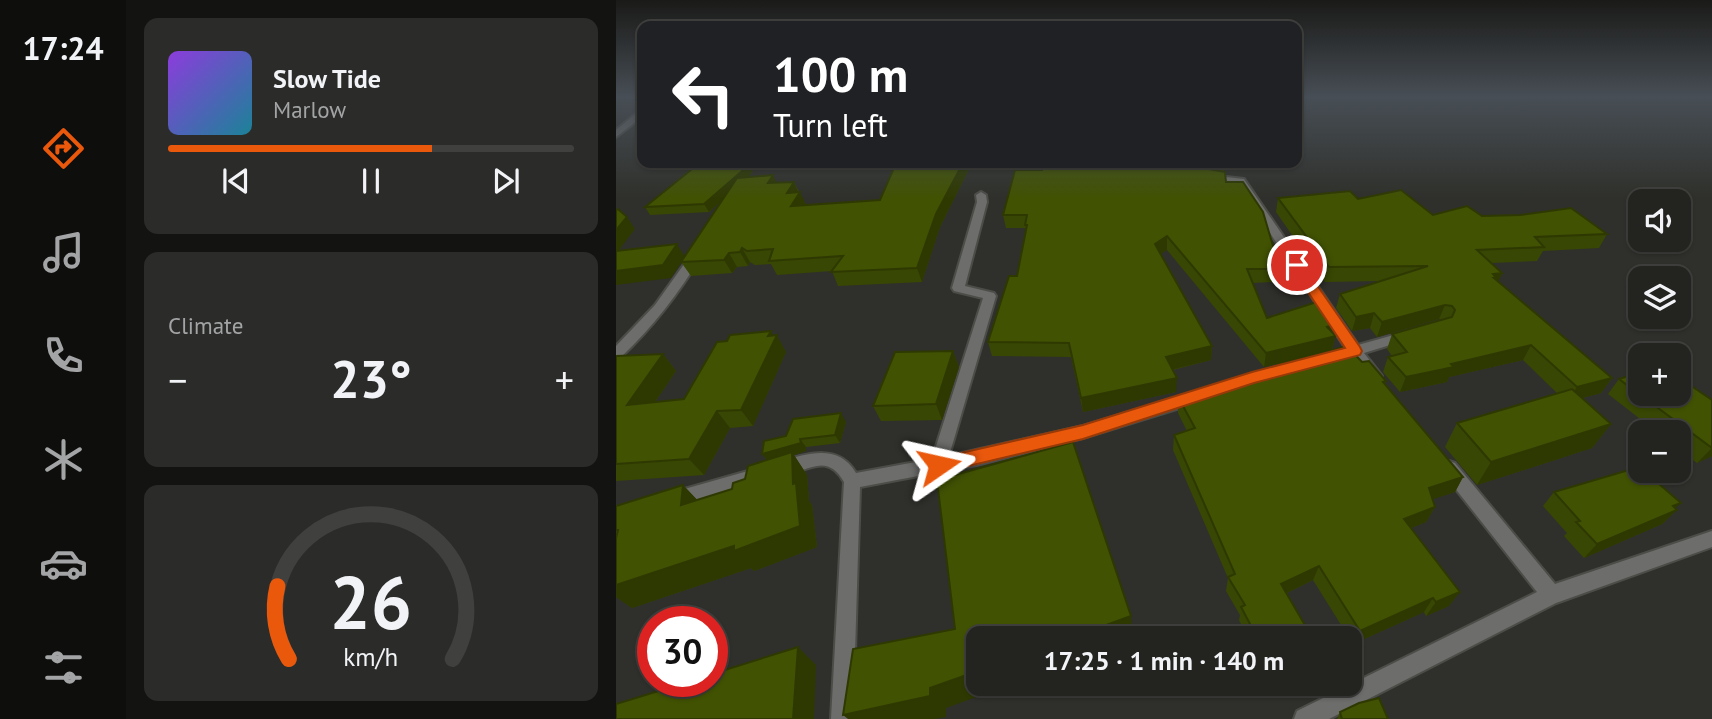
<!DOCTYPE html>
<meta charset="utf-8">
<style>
body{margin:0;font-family:"PT Sans",sans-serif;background:#2b2c29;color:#f1f3f6;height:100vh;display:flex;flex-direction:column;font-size:26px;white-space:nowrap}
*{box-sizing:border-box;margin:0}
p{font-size:23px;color:#a3a4a5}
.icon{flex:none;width:38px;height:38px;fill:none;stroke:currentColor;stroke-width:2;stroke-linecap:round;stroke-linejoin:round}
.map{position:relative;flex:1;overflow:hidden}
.sheet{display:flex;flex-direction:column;gap:18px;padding:18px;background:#131412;width:490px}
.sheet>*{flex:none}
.hud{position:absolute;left:21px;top:21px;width:665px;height:147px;border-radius:14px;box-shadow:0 2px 5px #0004,0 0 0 2px #40413e;background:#202124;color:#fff;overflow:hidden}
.fabs{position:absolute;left:1012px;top:189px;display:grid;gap:14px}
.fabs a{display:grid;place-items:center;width:63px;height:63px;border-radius:14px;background:#232420;box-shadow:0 2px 5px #0004,0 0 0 2px #40413e;font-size:35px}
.speed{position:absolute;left:21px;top:606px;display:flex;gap:14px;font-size:35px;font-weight:700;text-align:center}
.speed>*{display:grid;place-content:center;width:91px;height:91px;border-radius:50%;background:#232420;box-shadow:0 2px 5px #0004,0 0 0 2px #40413e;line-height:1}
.speed .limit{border:10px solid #d22;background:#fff;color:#111}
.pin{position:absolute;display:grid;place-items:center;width:60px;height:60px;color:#fff;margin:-30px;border:4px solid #fff;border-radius:50%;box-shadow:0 2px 7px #0007}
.me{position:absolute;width:77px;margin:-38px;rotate:79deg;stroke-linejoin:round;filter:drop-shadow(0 0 5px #0008)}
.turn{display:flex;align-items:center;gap:24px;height:147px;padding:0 21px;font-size:32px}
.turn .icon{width:91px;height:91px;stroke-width:2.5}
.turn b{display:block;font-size:49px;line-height:60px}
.big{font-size:52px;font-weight:600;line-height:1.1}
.sheet .widget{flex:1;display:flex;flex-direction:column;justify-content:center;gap:10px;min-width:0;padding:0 24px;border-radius:14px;background:#2b2c29}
.sheet .dial{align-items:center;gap:0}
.dial svg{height:182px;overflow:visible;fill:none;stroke:#40413e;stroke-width:7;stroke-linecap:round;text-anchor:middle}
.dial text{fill:#f1f3f6;stroke:none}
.song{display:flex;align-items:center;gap:21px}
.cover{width:84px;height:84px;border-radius:10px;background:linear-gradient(135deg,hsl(270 70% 55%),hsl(190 70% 35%))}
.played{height:7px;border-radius:4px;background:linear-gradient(90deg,#ea580c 65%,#40413e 65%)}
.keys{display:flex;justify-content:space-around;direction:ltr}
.heat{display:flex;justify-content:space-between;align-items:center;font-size:38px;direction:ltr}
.trip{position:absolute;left:350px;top:626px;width:396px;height:70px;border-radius:14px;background:#232420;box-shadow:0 2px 5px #0004,0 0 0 2px #40413e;font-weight:600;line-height:70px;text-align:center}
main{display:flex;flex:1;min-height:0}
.dock{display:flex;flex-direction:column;width:126px;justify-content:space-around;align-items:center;background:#0e0e0d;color:#a3a4a5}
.dock .icon{width:49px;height:49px}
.dock .selected{color:#ea580c}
.dock b{font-size:32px;color:#f1f3f6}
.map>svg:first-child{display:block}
</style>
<main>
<nav class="dock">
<b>17:24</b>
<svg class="icon selected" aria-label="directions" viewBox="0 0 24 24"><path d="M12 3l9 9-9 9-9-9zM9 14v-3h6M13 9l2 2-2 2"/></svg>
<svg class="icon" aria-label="music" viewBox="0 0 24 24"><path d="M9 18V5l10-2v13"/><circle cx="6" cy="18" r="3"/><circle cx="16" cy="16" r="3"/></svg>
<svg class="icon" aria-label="phone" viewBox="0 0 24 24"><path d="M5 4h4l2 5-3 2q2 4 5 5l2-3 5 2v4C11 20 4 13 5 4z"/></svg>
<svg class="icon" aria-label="climate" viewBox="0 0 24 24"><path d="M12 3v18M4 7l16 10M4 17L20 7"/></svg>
<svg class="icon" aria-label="car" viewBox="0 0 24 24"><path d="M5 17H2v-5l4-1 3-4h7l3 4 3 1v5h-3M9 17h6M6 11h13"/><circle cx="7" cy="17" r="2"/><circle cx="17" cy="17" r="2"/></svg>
<svg class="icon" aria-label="filters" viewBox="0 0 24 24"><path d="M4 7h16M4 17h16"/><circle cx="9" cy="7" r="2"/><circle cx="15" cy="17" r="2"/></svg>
</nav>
<section class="sheet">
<div class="widget">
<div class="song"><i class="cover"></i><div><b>Slow Tide</b><p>Marlow</p></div></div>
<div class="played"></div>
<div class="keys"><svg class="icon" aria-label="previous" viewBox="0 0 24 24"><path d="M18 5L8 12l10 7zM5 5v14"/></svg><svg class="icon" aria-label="pause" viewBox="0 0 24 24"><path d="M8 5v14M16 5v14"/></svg><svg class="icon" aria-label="next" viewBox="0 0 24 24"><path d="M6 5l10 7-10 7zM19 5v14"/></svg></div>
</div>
<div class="widget"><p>Climate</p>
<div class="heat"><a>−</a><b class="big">23°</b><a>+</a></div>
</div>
<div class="widget dial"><svg viewBox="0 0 100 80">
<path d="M14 69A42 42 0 1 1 86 69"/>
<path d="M14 69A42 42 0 0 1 9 37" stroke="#ea580c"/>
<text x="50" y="56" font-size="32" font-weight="700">26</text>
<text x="50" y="72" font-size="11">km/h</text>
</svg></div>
</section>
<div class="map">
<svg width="1096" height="719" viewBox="0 0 1096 719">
<rect width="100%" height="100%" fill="#2f302b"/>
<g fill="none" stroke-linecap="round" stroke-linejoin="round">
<defs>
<g id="street">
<polygon points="23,111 26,111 26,117 0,137 0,130"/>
<polygon points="592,175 628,179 742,345 792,331 797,332 799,335 797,338 748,353 766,376 764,380 754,380 736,357 718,362 713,360 711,357 713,354 730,349 622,184 589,180 589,176"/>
<path d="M365 192 370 195 371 202 349 286 378 293 380 296 333 456 467 426 678 362 685 367 683 371 467 438 360 465 244 487 237 719H215L228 482C208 446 184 481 160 473L158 468 160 463 166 461C193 453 223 444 240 473L316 459 367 298 338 291 336 288 361 202 360 195Z"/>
<path d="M80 252 86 255C63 293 37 327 5 357L0 359V346L39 305 76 253Z"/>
<polygon points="833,461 839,463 939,584 1096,531 1096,547 940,603 713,719 678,719 681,711 921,592 827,473 825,468 827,463"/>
<polygon points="146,467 152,469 154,474 152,479 58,506 52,504 49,499 52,494 58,492"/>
</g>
</defs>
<use href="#street" stroke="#4c4d48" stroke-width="4"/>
<use href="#street" fill="#6d6e6c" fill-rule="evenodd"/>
</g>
<g fill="#384703">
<polygon points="280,163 356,163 324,227 306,282 222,286 216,271 161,275 155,264 139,265 134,262 132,266 121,267 116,273 75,276 65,262 108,198 93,212 34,215 29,207 137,172 131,177 160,183 178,182 190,205 264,200"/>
<polygon points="427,163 609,163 608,172 610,182 662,263 660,277 658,277 657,282 636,283 651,318 723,323 716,350 648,367 551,250 544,254 596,346 595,360 557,370 560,392 467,412 455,357 376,356 372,342 401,276 410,231 409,228 390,228 387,215 426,170"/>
<polygon points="662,198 742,199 817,215 866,216 991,234 983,248 927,251 921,261 876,263 886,273 882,282 996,378 985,393 966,398 995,424 976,448 861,485 829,447 841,423 942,394 907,360 833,377 831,382 784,392 767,372 772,357 776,356 771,349 776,334 826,320 823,319 761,337 754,328 736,331 720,308 724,294 765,281 709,282 660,212"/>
<polygon points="157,335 170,352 137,426 114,428 88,475 0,481 0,356 47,354 60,371 39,402 68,399"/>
<polygon points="337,351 343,367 326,420 265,421 257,406"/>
<polygon points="746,362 770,381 769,384 847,477 839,492 816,499 819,507 810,522 795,528 833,606 810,616 808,612 737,644 697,580 671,593 697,639 632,639 623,620 624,615 610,591 612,578 557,450 558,435 571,431 562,413 562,397 597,393 657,376 658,372 660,372 662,364"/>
<polygon points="1003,379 1096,400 1096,456 1081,463 1062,449 1062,432 1041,432 992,394"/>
<polygon points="230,422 224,443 190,447 190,451 178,455 191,475 193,501 196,505 201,547 138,571 135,568 16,608 0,597 0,506 67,485 81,500 116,489 151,460 146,454"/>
<polygon points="938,492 1059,508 1061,510 1046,524 968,558 948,536 951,533 927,506"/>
<polygon points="724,712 772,719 721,719"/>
</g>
<g fill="#2e3902">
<polygon points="347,163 356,163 324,227 306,282 301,268 320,214"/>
<polygon points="587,163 592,163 591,173 587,174"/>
<polygon points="133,165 137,172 93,212 88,204"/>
<polygon points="157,175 163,188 152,183"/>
<polygon points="178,182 183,194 184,192 190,205 181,220 171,193"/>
<polygon points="11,217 19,229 0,254 0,230"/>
<polygon points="551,236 551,250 539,258 539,244"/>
<polygon points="61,244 69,257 55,278 0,285 0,271"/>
<polygon points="126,248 134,262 132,266 124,252"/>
<polygon points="113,253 121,267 116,273 108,260"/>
<polygon points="886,273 880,287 876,288 880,278 877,274"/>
<polygon points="829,305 823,319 761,337 766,322"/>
<polygon points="758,313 754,328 736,331 740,317"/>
<polygon points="723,323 716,350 648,367 650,353"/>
<polygon points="155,331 159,339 161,335 170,352 137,426 125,410"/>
<polygon points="915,345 907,360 833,377 831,382 784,392 790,377 835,364"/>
<polygon points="596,346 595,360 550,371 550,357"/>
<polygon points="337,351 343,367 326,420 320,404"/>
<polygon points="47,354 60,371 26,421 11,405"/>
<polygon points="561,378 560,392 467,412 465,398"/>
<polygon points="996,378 985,393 951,402 961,387"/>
<polygon points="101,411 114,428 88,475 73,459"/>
<polygon points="225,413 230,422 224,443 219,435"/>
<polygon points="995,424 976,448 861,485 875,462"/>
<polygon points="184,439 190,447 190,451 178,455 191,475 193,501 196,505 201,547 138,571 135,568 16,608 0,597 0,585 153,462 146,454"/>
<polygon points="1096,448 1096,456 1081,463"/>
<polygon points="847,477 839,492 805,503 813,488"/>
<polygon points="67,485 88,507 65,505"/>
<polygon points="1065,503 1054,513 1061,510 1046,524 968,558 981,544"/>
<polygon points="819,507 810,522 780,534 788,519"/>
<polygon points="703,566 697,580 661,598 665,584"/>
<polygon points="844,592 833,606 810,616 820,602"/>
<polygon points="817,598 808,612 737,644 744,631"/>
<polygon points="515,616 517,639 452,639"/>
<polygon points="182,647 200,665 198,719 177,719"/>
<polygon points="362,671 362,684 396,684 330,708 330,717 319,719 232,719 227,715 314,688"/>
</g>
<g fill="#415203" stroke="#2e3902" stroke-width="2">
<polygon points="280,163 347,163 320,214 301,268 215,272 227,256 153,261 157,249 131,251 126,248 124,252 113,253 108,260 65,262 121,178 157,175 152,183 178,182 171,193 184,192 175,206 264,200"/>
<polygon points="427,163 587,163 587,168 609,172 610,182 627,182 647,212 662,263 657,263 659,269 631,269 651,318 707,300 723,323 711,327 720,336 650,353 551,236 539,244 596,346 550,357 561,378 465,398 453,343 372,342 393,276 401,276 411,225 409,225 411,215 387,215 399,170 426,170"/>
<polygon points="81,165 133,165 88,204 29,207"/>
<polygon points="785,190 817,215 851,206 866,216 904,215 955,208 991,234 919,237 928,247 861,250 886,273 877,274 880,278 878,278 996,378 961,387 915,345 835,364 838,367 790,377 772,357 791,352 776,334 836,317 839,310 836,306 829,305 766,322 758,313 740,317 724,294 812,266 713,267 662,198 734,191 742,199"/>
<polygon points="2,209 11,217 0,230 0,210"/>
<polygon points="61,244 47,265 0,271 0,251"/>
<polygon points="155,331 152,336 161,335 125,410 101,411 73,459 0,464 0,356 47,354 11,405 68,399 101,342 111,341 114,335"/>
<polygon points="731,346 746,362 753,361 770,381 767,382 847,477 813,488 819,507 788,519 844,592 820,602 817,598 744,631 703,566 665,584 697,639 642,639 625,607 629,605 612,577 619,574 558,435 579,428 562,397 594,389 597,393 660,375 658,372 666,370 662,364"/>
<polygon points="337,351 320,404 257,406 279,352"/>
<polygon points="1024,372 1024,394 1062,394 1062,377 1096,400 1096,448 1003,379"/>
<polygon points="956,389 995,424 875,462 841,423"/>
<polygon points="225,413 219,435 184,439 185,443 146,454 148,441 170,436 177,419"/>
<polygon points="457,442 515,616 452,639 362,639 362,671 314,688 314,696 227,715 237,649 339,629 321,480"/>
<polygon points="176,452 177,484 180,483 184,526 118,551 118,546 0,585 0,538 2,530 0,530 0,506 67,485 65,505 116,489 117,483 129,479 132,466"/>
<polygon points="1023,467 1024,471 1028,471 1065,503 1057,506 1061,510 981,544 960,522 964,521 938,492"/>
<polygon points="182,647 177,719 0,719 0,704 75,681 96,681 96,674"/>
<polygon points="763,698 772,719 726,719 724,712 743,703"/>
</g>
<linearGradient id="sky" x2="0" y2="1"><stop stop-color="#1a1a18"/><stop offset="0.49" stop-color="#474e55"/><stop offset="1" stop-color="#474e55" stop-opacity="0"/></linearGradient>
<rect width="1096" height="198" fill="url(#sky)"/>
<polygon fill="#ea580c" stroke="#983908" stroke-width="2" points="681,261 685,262 744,347 746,351 744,355 638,383 467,439 323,473 316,471 313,465 316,460 323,458 467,425 636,372 729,348 674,265"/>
</svg>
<div class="fabs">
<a><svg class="icon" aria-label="sound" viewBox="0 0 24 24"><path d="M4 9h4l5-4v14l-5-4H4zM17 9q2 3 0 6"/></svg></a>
<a><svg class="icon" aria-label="layers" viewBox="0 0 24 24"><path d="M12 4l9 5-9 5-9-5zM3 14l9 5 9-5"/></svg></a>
<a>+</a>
<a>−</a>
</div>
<div class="speed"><div class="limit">30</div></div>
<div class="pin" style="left:681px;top:265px;background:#d93025"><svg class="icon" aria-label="arrive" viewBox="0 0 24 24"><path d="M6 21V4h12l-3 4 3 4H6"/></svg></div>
<svg class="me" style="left:323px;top:465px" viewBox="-20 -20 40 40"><path d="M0-17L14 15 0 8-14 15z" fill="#ea580c" stroke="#fff" stroke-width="4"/></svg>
<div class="trip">17:25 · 1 min · 140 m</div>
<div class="hud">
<div class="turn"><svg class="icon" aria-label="left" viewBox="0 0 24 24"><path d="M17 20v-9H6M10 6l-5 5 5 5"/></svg><div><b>100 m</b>Turn left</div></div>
</div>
</div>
</main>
